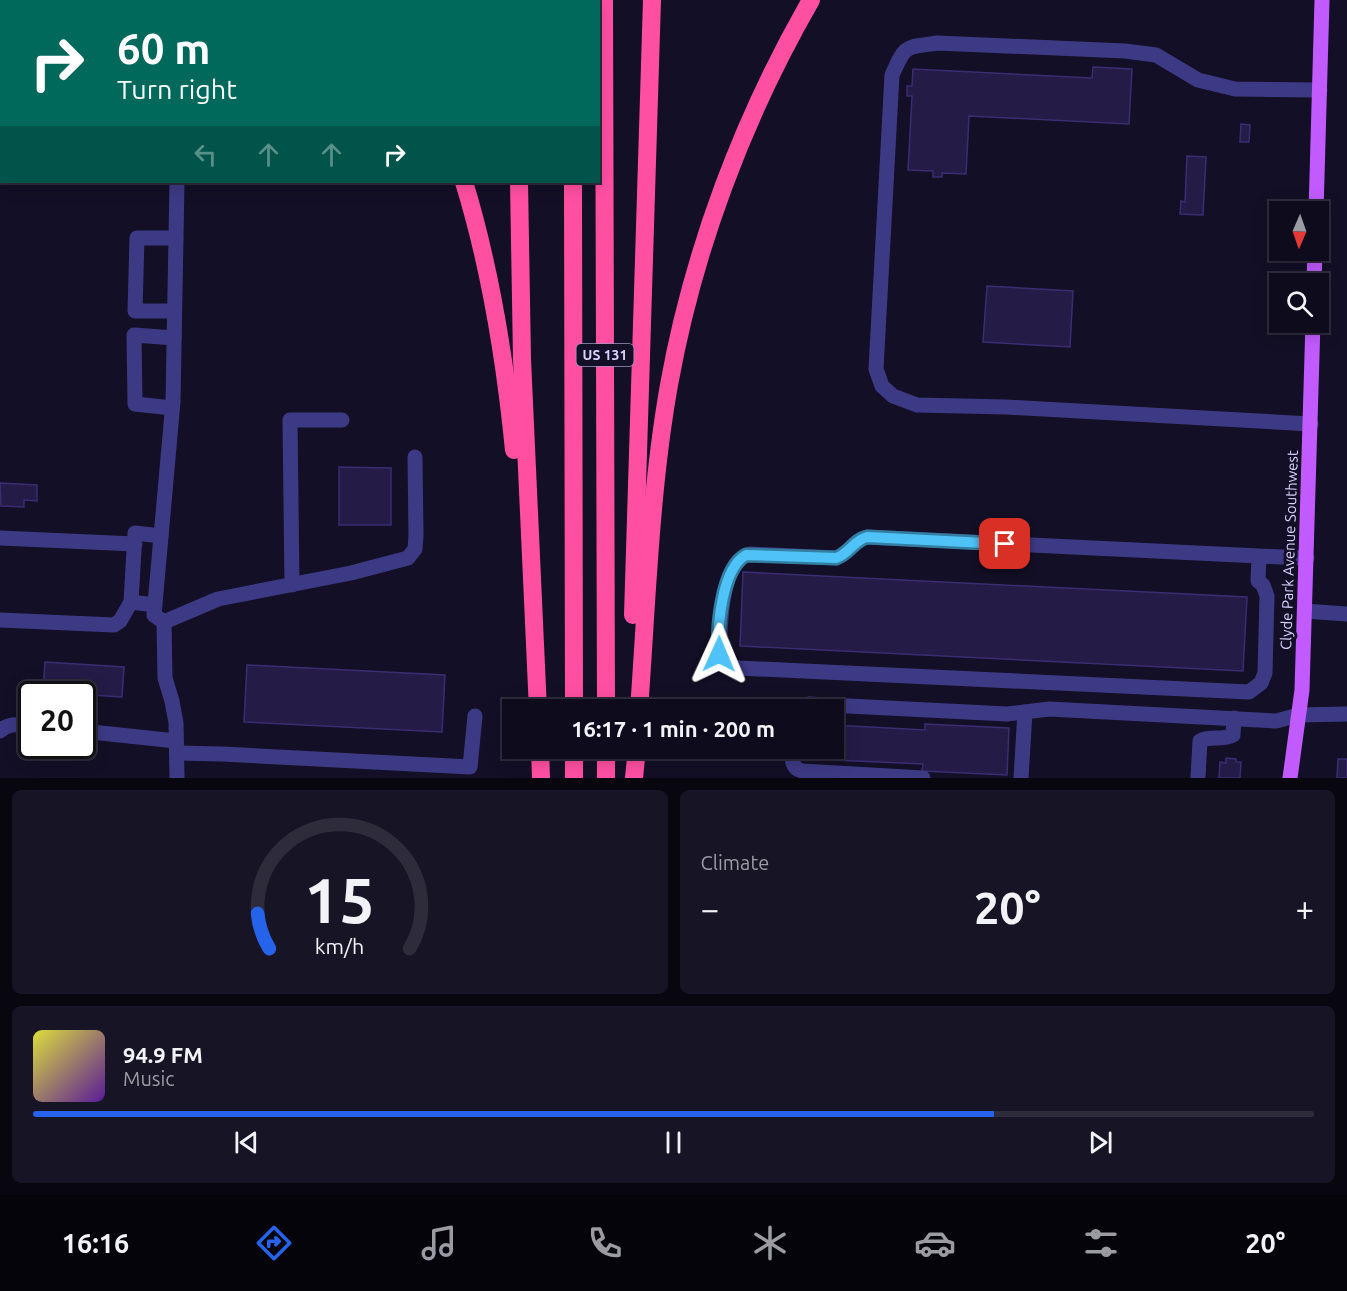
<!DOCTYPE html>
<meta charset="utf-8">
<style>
body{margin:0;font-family:Ubuntu,sans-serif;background:#171425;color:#f1f3f6;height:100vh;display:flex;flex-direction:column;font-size:22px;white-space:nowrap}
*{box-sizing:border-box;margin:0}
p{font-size:20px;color:#9b9ba3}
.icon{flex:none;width:33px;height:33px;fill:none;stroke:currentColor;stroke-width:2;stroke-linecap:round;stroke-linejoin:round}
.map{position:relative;height:778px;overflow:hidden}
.panel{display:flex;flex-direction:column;gap:12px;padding:12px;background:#08060f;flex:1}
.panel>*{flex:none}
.hud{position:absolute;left:0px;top:0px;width:600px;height:183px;box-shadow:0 3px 15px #0003,0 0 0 2px #2e2b3b;background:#00695c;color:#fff;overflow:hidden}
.needle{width:39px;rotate:182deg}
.controls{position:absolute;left:1269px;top:201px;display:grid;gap:12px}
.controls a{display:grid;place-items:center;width:60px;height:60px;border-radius:0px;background:#0e0b1c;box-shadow:0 3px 15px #0003,0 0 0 2px #2e2b3b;font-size:30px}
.speed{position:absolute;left:18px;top:681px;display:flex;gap:12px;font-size:30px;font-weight:700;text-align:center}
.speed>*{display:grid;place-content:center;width:78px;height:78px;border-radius:50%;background:#0e0b1c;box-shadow:0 3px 15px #0003,0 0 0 2px #2e2b3b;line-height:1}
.speed .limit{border:3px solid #111;border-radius:9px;background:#fff;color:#111}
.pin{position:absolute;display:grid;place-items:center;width:51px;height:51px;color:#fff;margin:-26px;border-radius:12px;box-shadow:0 3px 9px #0006}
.me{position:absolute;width:66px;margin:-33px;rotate:1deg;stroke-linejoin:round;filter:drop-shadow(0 0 4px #0008)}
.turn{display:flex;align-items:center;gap:21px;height:126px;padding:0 18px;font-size:27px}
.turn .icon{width:78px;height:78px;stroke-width:2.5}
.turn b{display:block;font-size:42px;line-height:51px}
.lanes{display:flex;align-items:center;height:57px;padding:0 18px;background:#0003;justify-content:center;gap:30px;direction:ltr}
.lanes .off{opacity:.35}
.big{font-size:45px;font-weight:600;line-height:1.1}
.panel .tile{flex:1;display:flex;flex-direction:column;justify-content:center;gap:9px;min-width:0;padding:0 21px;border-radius:9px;background:#171425}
.panel .dial{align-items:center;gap:0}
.dial svg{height:156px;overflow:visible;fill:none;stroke:#2e2b3b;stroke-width:7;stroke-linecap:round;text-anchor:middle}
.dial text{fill:#f1f3f6;stroke:none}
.song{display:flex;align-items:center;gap:18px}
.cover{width:72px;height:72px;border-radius:9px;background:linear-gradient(135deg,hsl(60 70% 55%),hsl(270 70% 35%))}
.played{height:6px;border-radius:3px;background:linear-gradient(90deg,#2563eb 75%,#2e2b3b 75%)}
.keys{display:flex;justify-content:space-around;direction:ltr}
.heat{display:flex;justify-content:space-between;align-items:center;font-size:33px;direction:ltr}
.panel .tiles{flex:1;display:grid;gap:12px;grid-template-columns:1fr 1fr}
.tile:last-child{grid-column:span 2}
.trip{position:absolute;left:502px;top:699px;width:342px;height:60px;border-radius:0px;background:#0e0b1c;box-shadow:0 3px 15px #0003,0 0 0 2px #2e2b3b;font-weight:600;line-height:60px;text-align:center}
.tabs{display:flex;height:96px;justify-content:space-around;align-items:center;background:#06040b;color:#9b9ba3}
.tabs .icon{width:42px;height:42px}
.tabs .active{color:#2563eb}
.tabs b{font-size:27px;color:#f1f3f6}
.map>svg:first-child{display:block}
</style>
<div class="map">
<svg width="1347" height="778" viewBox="0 0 1347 778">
<rect width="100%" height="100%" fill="#130f26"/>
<g fill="#241b47" stroke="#3b2d73" stroke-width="1.5">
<polygon points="0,65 2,65 0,153"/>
<polygon points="1093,67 1132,69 1129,124 969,116 966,174 942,173 942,177 933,177 933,171 908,170 912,96 907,96 907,86 912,86 913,69 1092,78"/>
<polygon points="1241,124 1250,125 1249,142 1240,142"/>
<polygon points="1187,156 1206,157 1203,215 1180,214 1181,201 1185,202"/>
<polygon points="987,286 1073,291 1070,347 983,342"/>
<polygon points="339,467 391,468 391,525 339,525"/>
<polygon points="0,483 37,485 37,501 24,500 24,507 1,506"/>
<polygon points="743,572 1247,597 1243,671 740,646"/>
<polygon points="45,662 124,667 122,697 43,692"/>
<polygon points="247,665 445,675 442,732 244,722"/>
<polygon points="925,724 1009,728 1007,775 922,771 923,764 811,759 812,748 834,748 834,725 925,730"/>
<polygon points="1226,758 1236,759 1236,762 1241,762 1240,778 1219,778 1220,762 1226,763"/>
<polygon points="1338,759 1347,759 1347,778 1337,778"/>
</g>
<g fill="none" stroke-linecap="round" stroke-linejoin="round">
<g stroke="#3d3a85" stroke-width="15">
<polyline points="113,0 118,2"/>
<polyline points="86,2 88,0"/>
<polyline points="174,311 135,311 137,238 176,238"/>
<polyline points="172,408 135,404 134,335 174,338"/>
<path d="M1311 424 1006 407 917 405 893 396 882 386 876 369 892 75C906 44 904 48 937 43L1125 51 1156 55 1198 80 1235 89 1320 90"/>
<polyline points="0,538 135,544"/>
<path d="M1259 556 867 537C854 540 849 554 836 558L750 554C724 560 721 612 720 633 719 640 717 649 720 656 723 665 731 666 739 668L1249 692 1261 683 1265 673 1267 596 1263 585 1258 581 1259 556 1307 558"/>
<polyline points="292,585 290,420 342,420"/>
<polyline points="155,605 131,602 135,533 161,536"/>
<polyline points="1305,611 1347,614"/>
<polyline points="0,620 114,625 120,621 131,602"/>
<polyline points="164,622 154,615 173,402 177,182"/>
<polyline points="798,710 809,704 1007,714 1049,709 1276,721 1299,715 1347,714"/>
<path d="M0 731C9 722 20 725 32 726"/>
<polyline points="82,731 176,741"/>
<path d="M792 748C792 759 791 768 802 771L923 778"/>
<polyline points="177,753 222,754 470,767 475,716"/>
<path d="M1198 777 1200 741C1210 735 1222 741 1233 735L1234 718"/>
<polyline points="177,778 176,723 172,701 165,678 164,622 218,599 351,573 408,558 415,549 416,535 415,457"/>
<polyline points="1021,778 1025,712"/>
</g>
<g stroke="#c25bff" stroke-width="15">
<polyline points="1316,212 1322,0"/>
<polyline points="1314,284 1315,250"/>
<polyline points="1290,778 1302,690 1313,322"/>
</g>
<g stroke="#ff4fa3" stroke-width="18">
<polyline points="388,0 389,2"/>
<polyline points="517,0 517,2"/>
<polyline points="573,0 573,2"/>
<polyline points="604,0 606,710"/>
<path d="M464 182C491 270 505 359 514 450"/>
<polyline points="519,182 522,359 538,710"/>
<polyline points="573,182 574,710"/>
<polyline points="633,615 652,0"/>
<path d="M639 710C647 601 650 492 669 385 693 251 743 118 811 0"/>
<polyline points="540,748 541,778"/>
<polyline points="574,748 574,778"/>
<polyline points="606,748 606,778"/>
<polyline points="634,778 637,748"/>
</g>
</g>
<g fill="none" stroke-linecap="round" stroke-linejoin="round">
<defs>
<path id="route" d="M719 654C717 629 721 569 746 555L836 558C849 554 854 540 867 537L1005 544"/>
</defs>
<use href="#route" stroke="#337fa1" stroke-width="15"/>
<use href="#route" stroke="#4fc3f7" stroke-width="10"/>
</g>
<g text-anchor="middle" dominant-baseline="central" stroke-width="6" stroke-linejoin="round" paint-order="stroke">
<rect fill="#130f26" stroke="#9e99be" stroke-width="1.5" x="576.5" y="344" width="57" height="22" rx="4.5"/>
<g font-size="14" font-weight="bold" fill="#d9d4ff">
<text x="605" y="355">US 131</text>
</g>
<g font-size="15" fill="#d9d4ff" stroke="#130f26">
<text transform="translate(1289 550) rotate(-88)">Clyde Park Avenue Southwest</text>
</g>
</g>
</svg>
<div class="controls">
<a><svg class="needle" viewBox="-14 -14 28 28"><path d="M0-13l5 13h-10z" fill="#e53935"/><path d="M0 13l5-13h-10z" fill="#9b9ba3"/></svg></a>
<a><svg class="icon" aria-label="search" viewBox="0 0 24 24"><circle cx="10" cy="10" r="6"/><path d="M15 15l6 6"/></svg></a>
</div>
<div class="speed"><div class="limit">20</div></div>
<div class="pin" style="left:1005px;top:544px;background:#d93025"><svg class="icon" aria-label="arrive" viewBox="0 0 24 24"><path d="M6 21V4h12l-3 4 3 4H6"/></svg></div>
<svg class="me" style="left:719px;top:654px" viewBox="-20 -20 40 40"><path d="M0-17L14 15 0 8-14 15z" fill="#4fc3f7" stroke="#fff" stroke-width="4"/></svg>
<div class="trip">16:17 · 1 min · 200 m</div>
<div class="hud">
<div class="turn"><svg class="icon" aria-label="right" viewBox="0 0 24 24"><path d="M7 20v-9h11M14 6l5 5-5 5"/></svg><div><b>60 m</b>Turn right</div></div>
<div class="lanes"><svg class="icon off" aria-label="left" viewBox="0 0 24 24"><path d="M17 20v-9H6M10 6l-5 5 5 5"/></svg><svg class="icon off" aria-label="ahead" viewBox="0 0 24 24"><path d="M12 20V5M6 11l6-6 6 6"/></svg><svg class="icon off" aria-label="ahead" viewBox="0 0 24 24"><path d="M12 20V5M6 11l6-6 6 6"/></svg><svg class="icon" aria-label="right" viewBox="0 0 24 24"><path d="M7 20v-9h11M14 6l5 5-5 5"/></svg></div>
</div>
</div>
<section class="panel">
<div class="tiles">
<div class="tile dial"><svg viewBox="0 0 100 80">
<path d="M14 69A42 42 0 1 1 86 69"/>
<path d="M14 69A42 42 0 0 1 8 51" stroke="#2563eb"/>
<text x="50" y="56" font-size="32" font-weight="700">15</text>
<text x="50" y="72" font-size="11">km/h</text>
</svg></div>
<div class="tile"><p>Climate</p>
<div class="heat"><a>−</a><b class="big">20°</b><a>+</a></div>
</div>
<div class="tile">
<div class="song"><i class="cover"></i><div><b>94.9 FM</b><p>Music</p></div></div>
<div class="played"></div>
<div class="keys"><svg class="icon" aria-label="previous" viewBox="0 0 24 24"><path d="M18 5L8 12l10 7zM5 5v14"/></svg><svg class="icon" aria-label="pause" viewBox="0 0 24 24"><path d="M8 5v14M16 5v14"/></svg><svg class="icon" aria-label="next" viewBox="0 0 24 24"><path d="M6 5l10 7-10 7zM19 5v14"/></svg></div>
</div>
</div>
</section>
<nav class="tabs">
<b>16:16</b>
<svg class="icon active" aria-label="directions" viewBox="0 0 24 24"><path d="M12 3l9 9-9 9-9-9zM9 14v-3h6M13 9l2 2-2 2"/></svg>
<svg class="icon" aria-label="music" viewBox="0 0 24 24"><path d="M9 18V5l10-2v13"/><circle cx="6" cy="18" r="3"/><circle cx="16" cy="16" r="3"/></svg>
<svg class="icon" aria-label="phone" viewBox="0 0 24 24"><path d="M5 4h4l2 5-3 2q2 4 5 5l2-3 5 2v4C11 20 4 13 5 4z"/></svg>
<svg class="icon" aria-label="climate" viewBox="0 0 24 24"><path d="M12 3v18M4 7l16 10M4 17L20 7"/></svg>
<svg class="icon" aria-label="car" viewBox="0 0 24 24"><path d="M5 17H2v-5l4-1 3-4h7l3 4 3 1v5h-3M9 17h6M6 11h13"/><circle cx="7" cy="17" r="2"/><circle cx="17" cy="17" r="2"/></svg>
<svg class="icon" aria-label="filters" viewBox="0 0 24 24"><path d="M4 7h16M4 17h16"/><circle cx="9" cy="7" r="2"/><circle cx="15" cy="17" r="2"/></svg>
<b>20°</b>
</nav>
